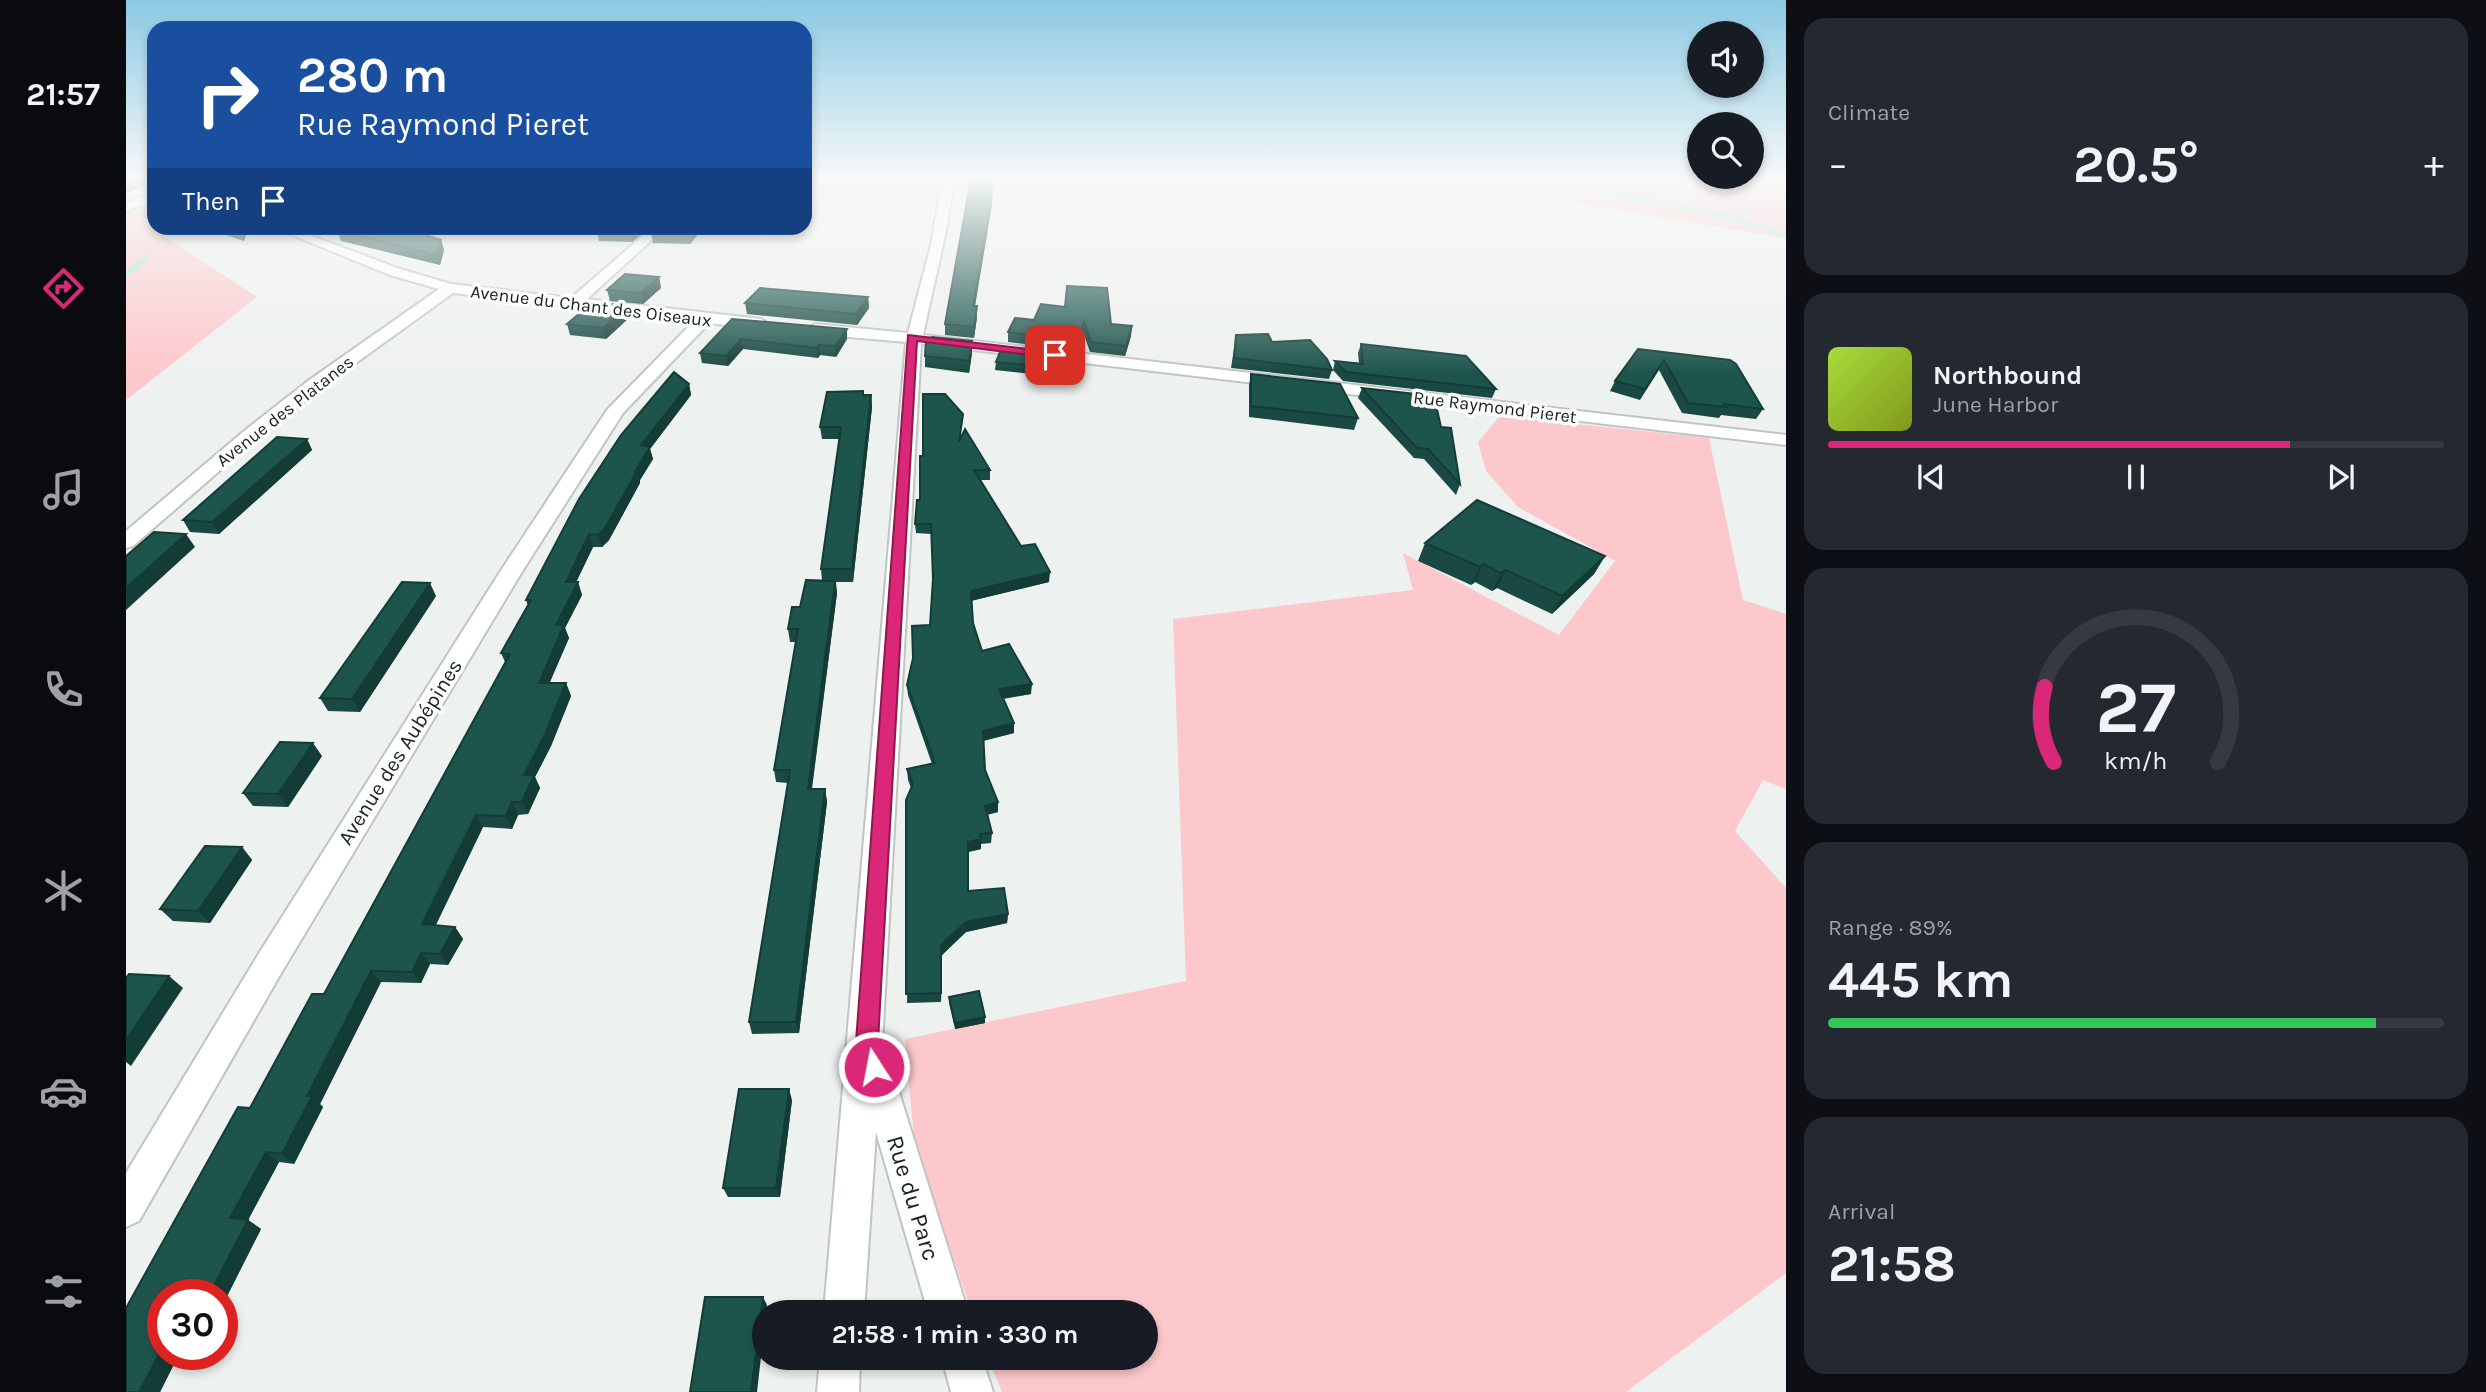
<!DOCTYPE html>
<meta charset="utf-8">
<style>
body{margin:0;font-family:Karla,sans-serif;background:#242831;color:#f1f3f6;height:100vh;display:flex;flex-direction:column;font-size:26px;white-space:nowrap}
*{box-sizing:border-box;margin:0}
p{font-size:23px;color:#9ea1a6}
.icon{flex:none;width:38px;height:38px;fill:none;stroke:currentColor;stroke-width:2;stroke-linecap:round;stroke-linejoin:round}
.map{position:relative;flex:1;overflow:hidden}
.panel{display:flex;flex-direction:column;gap:18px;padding:18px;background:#0d0f14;width:700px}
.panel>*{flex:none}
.guide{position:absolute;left:21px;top:21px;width:665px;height:214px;border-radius:21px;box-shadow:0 4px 10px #0003;background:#1a4fa0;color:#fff;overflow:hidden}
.controls{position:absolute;left:1561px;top:21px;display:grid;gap:14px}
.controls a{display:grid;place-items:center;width:77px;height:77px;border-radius:50%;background:#171b24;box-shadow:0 4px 10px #0003;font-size:35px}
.speed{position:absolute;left:21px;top:1279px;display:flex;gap:14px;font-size:35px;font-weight:700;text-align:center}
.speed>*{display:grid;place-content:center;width:91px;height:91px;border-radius:50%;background:#171b24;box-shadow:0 4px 10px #0003;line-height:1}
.speed .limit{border:10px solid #d22;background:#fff;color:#111}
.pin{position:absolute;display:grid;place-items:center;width:60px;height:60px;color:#fff;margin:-30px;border-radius:14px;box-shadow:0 4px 10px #0006}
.me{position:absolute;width:77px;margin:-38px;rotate:349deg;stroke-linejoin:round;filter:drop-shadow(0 0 5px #0008)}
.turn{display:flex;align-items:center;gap:24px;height:147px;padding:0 35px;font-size:32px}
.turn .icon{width:91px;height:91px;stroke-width:2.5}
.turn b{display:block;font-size:49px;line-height:60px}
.then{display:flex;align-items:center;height:66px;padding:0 35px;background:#0003;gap:14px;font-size:26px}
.big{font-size:52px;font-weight:700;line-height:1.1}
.panel .tile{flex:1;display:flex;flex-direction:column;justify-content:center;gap:10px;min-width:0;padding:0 24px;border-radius:21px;background:#242831}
.panel .dial{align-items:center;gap:0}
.dial svg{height:182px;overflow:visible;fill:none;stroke:#363941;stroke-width:7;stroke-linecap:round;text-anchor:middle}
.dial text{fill:#f1f3f6;stroke:none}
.song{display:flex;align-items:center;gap:21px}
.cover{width:84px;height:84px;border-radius:10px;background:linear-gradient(135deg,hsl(80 70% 55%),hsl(70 70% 35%))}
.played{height:7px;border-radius:4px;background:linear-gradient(90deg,#db2777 75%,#363941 75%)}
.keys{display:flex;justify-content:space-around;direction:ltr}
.heat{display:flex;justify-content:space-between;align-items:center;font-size:38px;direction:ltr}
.charge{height:10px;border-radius:5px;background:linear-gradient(90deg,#34c759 89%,#363941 0)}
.trip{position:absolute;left:626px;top:1300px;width:406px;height:70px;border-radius:35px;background:#171b24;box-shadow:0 4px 10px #0003;font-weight:700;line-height:70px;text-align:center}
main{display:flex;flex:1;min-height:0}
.tabs{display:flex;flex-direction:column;width:126px;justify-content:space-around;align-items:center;background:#090b0e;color:#9ea1a6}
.tabs .icon{width:49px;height:49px}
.tabs .active{color:#db2777}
.tabs b{font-size:32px;color:#f1f3f6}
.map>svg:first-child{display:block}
</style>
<main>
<nav class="tabs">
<b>21:57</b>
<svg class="icon active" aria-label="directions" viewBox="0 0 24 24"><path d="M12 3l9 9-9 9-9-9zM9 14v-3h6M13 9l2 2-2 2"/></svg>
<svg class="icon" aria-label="music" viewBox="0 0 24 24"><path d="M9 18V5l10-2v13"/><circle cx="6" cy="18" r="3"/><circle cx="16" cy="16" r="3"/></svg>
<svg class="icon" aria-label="phone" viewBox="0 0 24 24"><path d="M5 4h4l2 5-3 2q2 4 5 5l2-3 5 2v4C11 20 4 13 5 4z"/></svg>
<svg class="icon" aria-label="climate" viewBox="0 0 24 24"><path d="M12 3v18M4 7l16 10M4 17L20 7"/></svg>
<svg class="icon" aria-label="car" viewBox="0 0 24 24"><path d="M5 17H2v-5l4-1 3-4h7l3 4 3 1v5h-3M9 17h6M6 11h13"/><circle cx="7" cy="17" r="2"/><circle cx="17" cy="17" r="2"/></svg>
<svg class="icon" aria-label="filters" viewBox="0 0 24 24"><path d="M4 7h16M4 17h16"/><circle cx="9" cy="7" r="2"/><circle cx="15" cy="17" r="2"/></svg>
</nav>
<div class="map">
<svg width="1660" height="1392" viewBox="0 0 1660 1392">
<rect width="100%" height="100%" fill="#edf1f0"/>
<g fill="#fcc8cb">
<polygon points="1350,178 1660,178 1660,238 1454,204"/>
<polygon points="28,208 16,222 131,297 0,400 0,212"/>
<polygon points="1374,416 1583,438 1617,600 1660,614 1660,789 1637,780 1609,831 1660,888 1660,1273 1500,1392 876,1392 862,1358 1020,1358 1020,1312 846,1312 789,1149 779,1039 1060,981 1047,619 1287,590 1277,553 1433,635 1489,561 1392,507 1360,471 1352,442"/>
</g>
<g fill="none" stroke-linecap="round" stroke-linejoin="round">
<g stroke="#9fe8db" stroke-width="4.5">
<polyline points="1404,178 1583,211 1660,235"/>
<polyline points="0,275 20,257"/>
</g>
<defs>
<g id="street">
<path d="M816 178H828C822 232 808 282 797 335L1660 435V445L795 344 756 1045 762 1057 842 1312H802L750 1132 738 1312H698L780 342 689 334 681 329 689 324 782 333 806 241Z"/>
<polygon points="28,193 28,201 0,211 0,203"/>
<polygon points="149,228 165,228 274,269 325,284 445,298 526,228 539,228 461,299 635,319 643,324 635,329 583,323 497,413 394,575 154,975 13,1221 0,1227 0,1173 132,955 372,575 481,410 568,321 327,293 194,389 129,440 7,546 0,548 0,531 117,432 182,381 313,289 264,275"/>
<polygon points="694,1358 734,1358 733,1392 691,1392"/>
<polygon points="816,1358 856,1358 867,1392 825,1392"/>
</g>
</defs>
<use href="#street" stroke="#c0c4c3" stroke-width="4"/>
<use href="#street" fill="#fff" fill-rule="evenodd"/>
</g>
<g fill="#194942">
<polygon points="866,194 866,204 849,306 851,306 851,317 848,338 819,335 819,324"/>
<polygon points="78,228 122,228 118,241"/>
<polygon points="171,228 212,228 190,234"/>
<polygon points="473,228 523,228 506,242 473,241 471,230"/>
<polygon points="530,228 577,228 564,244 527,243 525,232"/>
<polygon points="211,230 289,231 315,240 318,250 314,265 215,241"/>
<polygon points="533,277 535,288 517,304 484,301 481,290"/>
<polygon points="742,297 743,308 731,325 621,314 619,303"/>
<polygon points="501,306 504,317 480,339 444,335 441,324"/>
<polygon points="939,307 985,324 1005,336 999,356 964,352 957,332 951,350 882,342 882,332"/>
<polygon points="606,319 721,329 721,339 710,357 694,355 692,358 617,349 602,366 576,363 574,353"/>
<polygon points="1110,335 1146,342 1206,370 1203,379 1105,368"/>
<polygon points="1235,344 1370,389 1366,398 1217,381 1207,370 1209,361 1233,363 1232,353"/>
<polygon points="1512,349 1604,360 1637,409 1630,419 1595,415 1593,418 1556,413 1533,370 1514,400 1484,391 1489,381"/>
<polygon points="846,353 843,373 799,367 799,356"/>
<polygon points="870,362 947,364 942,378 869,370"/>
<polygon points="548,372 563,384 565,395 524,449 527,459 514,480 514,483 483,540 476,547 467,547 450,582 452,582 456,595 439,628 443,638 423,683 440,683 445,696 425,746 409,777 414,788 402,814 392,815 386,829 357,827 310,925 329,927 337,939 322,965 304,964 295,983 255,982 194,1104 197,1107 168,1164 153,1162 122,1220 135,1229 96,1306 96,1295 37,1295 37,1354 53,1354 34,1392 0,1392 0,1308 112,1107 124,1108 186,994 198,994 379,662 375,653 402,606 400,600 453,499 495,435"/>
<polygon points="1125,374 1232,418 1228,430 1123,417 1123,385"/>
<polygon points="1236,388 1315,427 1334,484 1330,495 1298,459 1288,458 1232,398"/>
<polygon points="737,395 745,395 746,407 727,582 710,582 711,593 686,789 699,789 701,802 673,1033 626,1034 623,1022 662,783 650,782 648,770 670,642 664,642 662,629 674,607 696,580 695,569 714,439 696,439 694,427"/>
<polygon points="837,414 834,439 864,470 864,480 854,480 895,546 923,582 845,601 847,623 856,651 905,694 877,699 888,733 857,741 859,770 872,802 872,812 861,815 866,833 865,843 855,844 855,849 842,852 842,891 882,914 881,923 840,932 816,955 815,1002 781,1003 785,788 782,780 781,769 806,764 782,695 781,685 804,625 807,581 805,534 790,533 789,524 794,500"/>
<polygon points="181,439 186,450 93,534 64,532 57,520"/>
<polygon points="1299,543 1479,556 1468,574 1426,614 1371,588 1366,591 1349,582 1345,585 1292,561"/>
<polygon points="310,596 234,712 202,711 194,698"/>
<polygon points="196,756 162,807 127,806 117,793"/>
<polygon points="116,847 126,860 84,923 47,921 34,909"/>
<polygon points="823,997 859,1023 829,1029 823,1003"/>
<polygon points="666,1100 654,1197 602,1197 597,1188"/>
</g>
<g fill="#143c36">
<polygon points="20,178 28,178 28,182 0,193 0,186"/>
<polygon points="866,194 866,204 847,317 847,306"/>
<polygon points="114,228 122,228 118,241 113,230"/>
<polygon points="187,228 212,228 190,234"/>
<polygon points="274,228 300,228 277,235"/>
<polygon points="509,228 523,228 506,242 504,232"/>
<polygon points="567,228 577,228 564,244 562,234"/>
<polygon points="315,240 318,250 314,265 310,255"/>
<polygon points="533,277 535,288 517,304 515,293"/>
<polygon points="742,297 743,308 731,325 730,314"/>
<polygon points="501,306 504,317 480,339 477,328"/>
<polygon points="851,306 851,317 848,338 848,327"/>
<polygon points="958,322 957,332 951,350 952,340"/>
<polygon points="1006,326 1005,336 999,356 1000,346"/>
<polygon points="721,329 721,339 710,357 709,346"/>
<polygon points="615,339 617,349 602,366 600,356"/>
<polygon points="846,341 846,353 843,373 843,361"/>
<polygon points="693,345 694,355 692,358 691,348"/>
<polygon points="947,356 947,364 942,378 943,369"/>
<polygon points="563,384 565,395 524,449 527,459 514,480 514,483 483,540 476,547 472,535 509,471 515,445"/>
<polygon points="745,395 746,407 727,582 726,569"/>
<polygon points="181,439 186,450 93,534 86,522"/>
<polygon points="60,534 69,547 0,610 0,588"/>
<polygon points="463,534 467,547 444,595 440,582"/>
<polygon points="1479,556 1468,574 1426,614 1436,596"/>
<polygon points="1357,564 1349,582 1345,585 1354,567"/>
<polygon points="1380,570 1371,588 1366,591 1375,573"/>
<polygon points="924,572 923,582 844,601 845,591"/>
<polygon points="709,581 711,593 684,801 682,789"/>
<polygon points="452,582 456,595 439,628 443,638 418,696 413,683 430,625"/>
<polygon points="304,583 310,596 234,712 226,699"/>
<polygon points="440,683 445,696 425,746 409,777 414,788 402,814 396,802 398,775"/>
<polygon points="906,684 905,694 873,699 873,689"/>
<polygon points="888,723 888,733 856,741 857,731"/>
<polygon points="187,743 196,756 162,807 152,794"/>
<polygon points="699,789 701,802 673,1033 670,1022"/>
<polygon points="386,802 392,815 386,829 380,816"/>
<polygon points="872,802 872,812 859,815 859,806"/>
<polygon points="350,815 357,827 304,936 296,924"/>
<polygon points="855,839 855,849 842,852 842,842"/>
<polygon points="116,847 126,860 84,923 72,911"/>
<polygon points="882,914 881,923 840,932 816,955 815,1002 815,945 840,922"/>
<polygon points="329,927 337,939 322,965 314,954"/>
<polygon points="295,953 304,964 295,983 286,972"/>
<polygon points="245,971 255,982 194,1104 197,1107 168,1164 156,1154 181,1096"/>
<polygon points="43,976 57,988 5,1066 0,1062 0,1040"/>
<polygon points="859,1017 859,1023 829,1029 829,1023"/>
<polygon points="663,1089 666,1100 654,1197 650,1188"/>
<polygon points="140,1152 153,1162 122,1220 135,1229 96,1306 96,1295 83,1295 104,1218"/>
<polygon points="637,1297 641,1305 640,1312 639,1312 639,1322 631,1392 625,1392"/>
<polygon points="37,1347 37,1354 53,1354 34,1392 13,1392"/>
</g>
<g fill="#1d554d" stroke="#143c36" stroke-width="2">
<polygon points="0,178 20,178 0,186"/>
<polygon points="845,179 865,179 866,194 847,306 851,306 848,327 819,324"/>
<polygon points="220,228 279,228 315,240 310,255 211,230"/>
<polygon points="473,228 509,228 504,232 471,230"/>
<polygon points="530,228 567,228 562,234 525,232"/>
<polygon points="499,274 533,277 515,293 481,290"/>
<polygon points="941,286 981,288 985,324 1006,326 1000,346 965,342 958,322 952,340 882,332 889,318 908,320 915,304 939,307"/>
<polygon points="634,288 742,297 730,314 619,303"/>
<polygon points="467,302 501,306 477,328 441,324"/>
<polygon points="606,319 721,329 709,346 693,345 691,348 615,339 600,356 574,353"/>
<polygon points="1142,334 1146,342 1184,340 1201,359 1206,370 1108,358 1110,335"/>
<polygon points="806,337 846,341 843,361 799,356 800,340"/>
<polygon points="1235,344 1340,356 1370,389 1220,372 1209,361 1237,364"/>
<polygon points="876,347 947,356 943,369 870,362"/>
<polygon points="1512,349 1604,360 1610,364 1637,409 1598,404 1600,407 1562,403 1538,360 1519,389 1489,381"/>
<polygon points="548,372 563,384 515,445 524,447 509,471 511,471 479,528 472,535 463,534 440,582 452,582 430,625 438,625 413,683 440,683 419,734 398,775 408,775 396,802 386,802 380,816 350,815 296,924 329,927 314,954 295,953 286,972 245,971 181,1096 186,1096 156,1154 140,1152 104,1218 122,1220 83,1295 37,1295 37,1347 13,1392 0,1392 0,1308 112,1107 124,1108 186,994 198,994 384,654 375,653 405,600 400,600 453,499 495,435"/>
<polygon points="1125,374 1214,384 1232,418 1125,406"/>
<polygon points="1236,388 1308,396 1315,427 1325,428 1334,484 1302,449 1291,448"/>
<polygon points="737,391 737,395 745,395 726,569 695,569 715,427 694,427 701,392"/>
<polygon points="797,394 819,394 837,414 833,442 839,429 864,470 848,470 895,546 909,544 924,572 845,591 847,623 856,651 883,644 906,684 873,689 888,723 857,731 859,770 872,802 859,806 866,833 854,834 855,839 842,842 842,891 878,888 882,914 840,922 815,945 815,993 780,994 780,800 787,784 781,769 809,763 781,685 787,658 786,626 804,625 807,579 805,524 789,524 791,500 794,500 794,456 797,456"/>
<polygon points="151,437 181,439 86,522 57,520"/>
<polygon points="1351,500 1479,556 1436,596 1380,570 1375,573 1357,564 1354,567 1299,543"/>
<polygon points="28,532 60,534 0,588 0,556"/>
<polygon points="680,580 709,581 682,789 699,789 670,1022 623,1022 664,770 648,770 672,629 662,629 666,607 674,607"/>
<polygon points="276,582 304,583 226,699 194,698"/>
<polygon points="154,742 187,743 152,794 117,793"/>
<polygon points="79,846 116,847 72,911 34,909"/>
<polygon points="3,974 43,976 0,1040 0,978"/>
<polygon points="853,991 859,1017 829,1023 823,997"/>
<polygon points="613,1089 663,1089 650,1188 597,1188"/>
<polygon points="579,1297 637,1297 625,1392 564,1392"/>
</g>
<linearGradient id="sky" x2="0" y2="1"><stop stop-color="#8bc9e3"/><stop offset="0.48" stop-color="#f7f9f8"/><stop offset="1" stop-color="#f7f9f8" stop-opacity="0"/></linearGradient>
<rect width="1660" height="373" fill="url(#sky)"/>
<polygon fill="#db2777" stroke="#8e194d" stroke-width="2" points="782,335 929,352 934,355 929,358 791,341 752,1042 759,1067 756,1074 748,1078 740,1074 730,1042"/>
<g text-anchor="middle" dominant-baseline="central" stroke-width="7" stroke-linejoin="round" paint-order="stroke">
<g font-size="18" fill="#1d1e1e" stroke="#fafffe">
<text transform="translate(465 306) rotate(7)">Avenue du Chant des Oiseaux</text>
<text transform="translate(1369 407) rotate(7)">Rue Raymond Pieret</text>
<text transform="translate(159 411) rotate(-38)">Avenue des Platanes</text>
</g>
<g font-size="21" fill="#1d1e1e" stroke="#fafffe">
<text transform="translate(274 752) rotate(-58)">Avenue des Aubépines</text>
</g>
<g font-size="24" fill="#1d1e1e" stroke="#fafffe">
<text transform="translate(787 1198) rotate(73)">Rue du Parc</text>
</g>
</g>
</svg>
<div class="controls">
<a><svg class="icon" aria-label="sound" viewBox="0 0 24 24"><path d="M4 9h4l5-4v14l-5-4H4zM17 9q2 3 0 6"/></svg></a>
<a><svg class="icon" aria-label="search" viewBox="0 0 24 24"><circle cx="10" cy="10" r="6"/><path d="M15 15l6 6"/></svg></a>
</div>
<div class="speed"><div class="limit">30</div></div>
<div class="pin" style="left:929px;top:355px;background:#d93025"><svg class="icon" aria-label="arrive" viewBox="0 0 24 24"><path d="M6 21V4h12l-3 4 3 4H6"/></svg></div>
<svg class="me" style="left:748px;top:1067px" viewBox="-20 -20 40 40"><circle r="17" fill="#db2777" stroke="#fff" stroke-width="3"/><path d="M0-11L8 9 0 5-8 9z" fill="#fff"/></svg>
<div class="trip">21:58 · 1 min · 330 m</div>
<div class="guide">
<div class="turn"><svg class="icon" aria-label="right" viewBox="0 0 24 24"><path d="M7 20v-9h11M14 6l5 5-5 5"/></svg><div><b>280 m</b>Rue Raymond Pieret</div></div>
<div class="then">Then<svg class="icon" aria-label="arrive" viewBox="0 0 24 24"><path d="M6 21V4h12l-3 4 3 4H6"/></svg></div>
</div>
</div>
<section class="panel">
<div class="tile"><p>Climate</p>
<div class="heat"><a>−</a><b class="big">20.5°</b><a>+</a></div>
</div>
<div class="tile">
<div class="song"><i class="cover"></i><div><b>Northbound</b><p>June Harbor</p></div></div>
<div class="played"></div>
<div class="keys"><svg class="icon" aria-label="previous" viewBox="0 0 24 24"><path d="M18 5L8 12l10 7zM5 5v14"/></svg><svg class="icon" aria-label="pause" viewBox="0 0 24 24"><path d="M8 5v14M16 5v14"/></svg><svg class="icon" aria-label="next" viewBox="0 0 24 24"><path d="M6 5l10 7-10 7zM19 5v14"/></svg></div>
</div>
<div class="tile dial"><svg viewBox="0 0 100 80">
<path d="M14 69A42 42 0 1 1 86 69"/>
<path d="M14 69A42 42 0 0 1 10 36" stroke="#db2777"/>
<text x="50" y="56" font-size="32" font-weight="700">27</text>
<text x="50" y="72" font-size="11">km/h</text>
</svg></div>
<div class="tile"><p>Range · 89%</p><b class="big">445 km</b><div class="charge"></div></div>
<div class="tile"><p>Arrival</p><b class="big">21:58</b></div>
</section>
</main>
